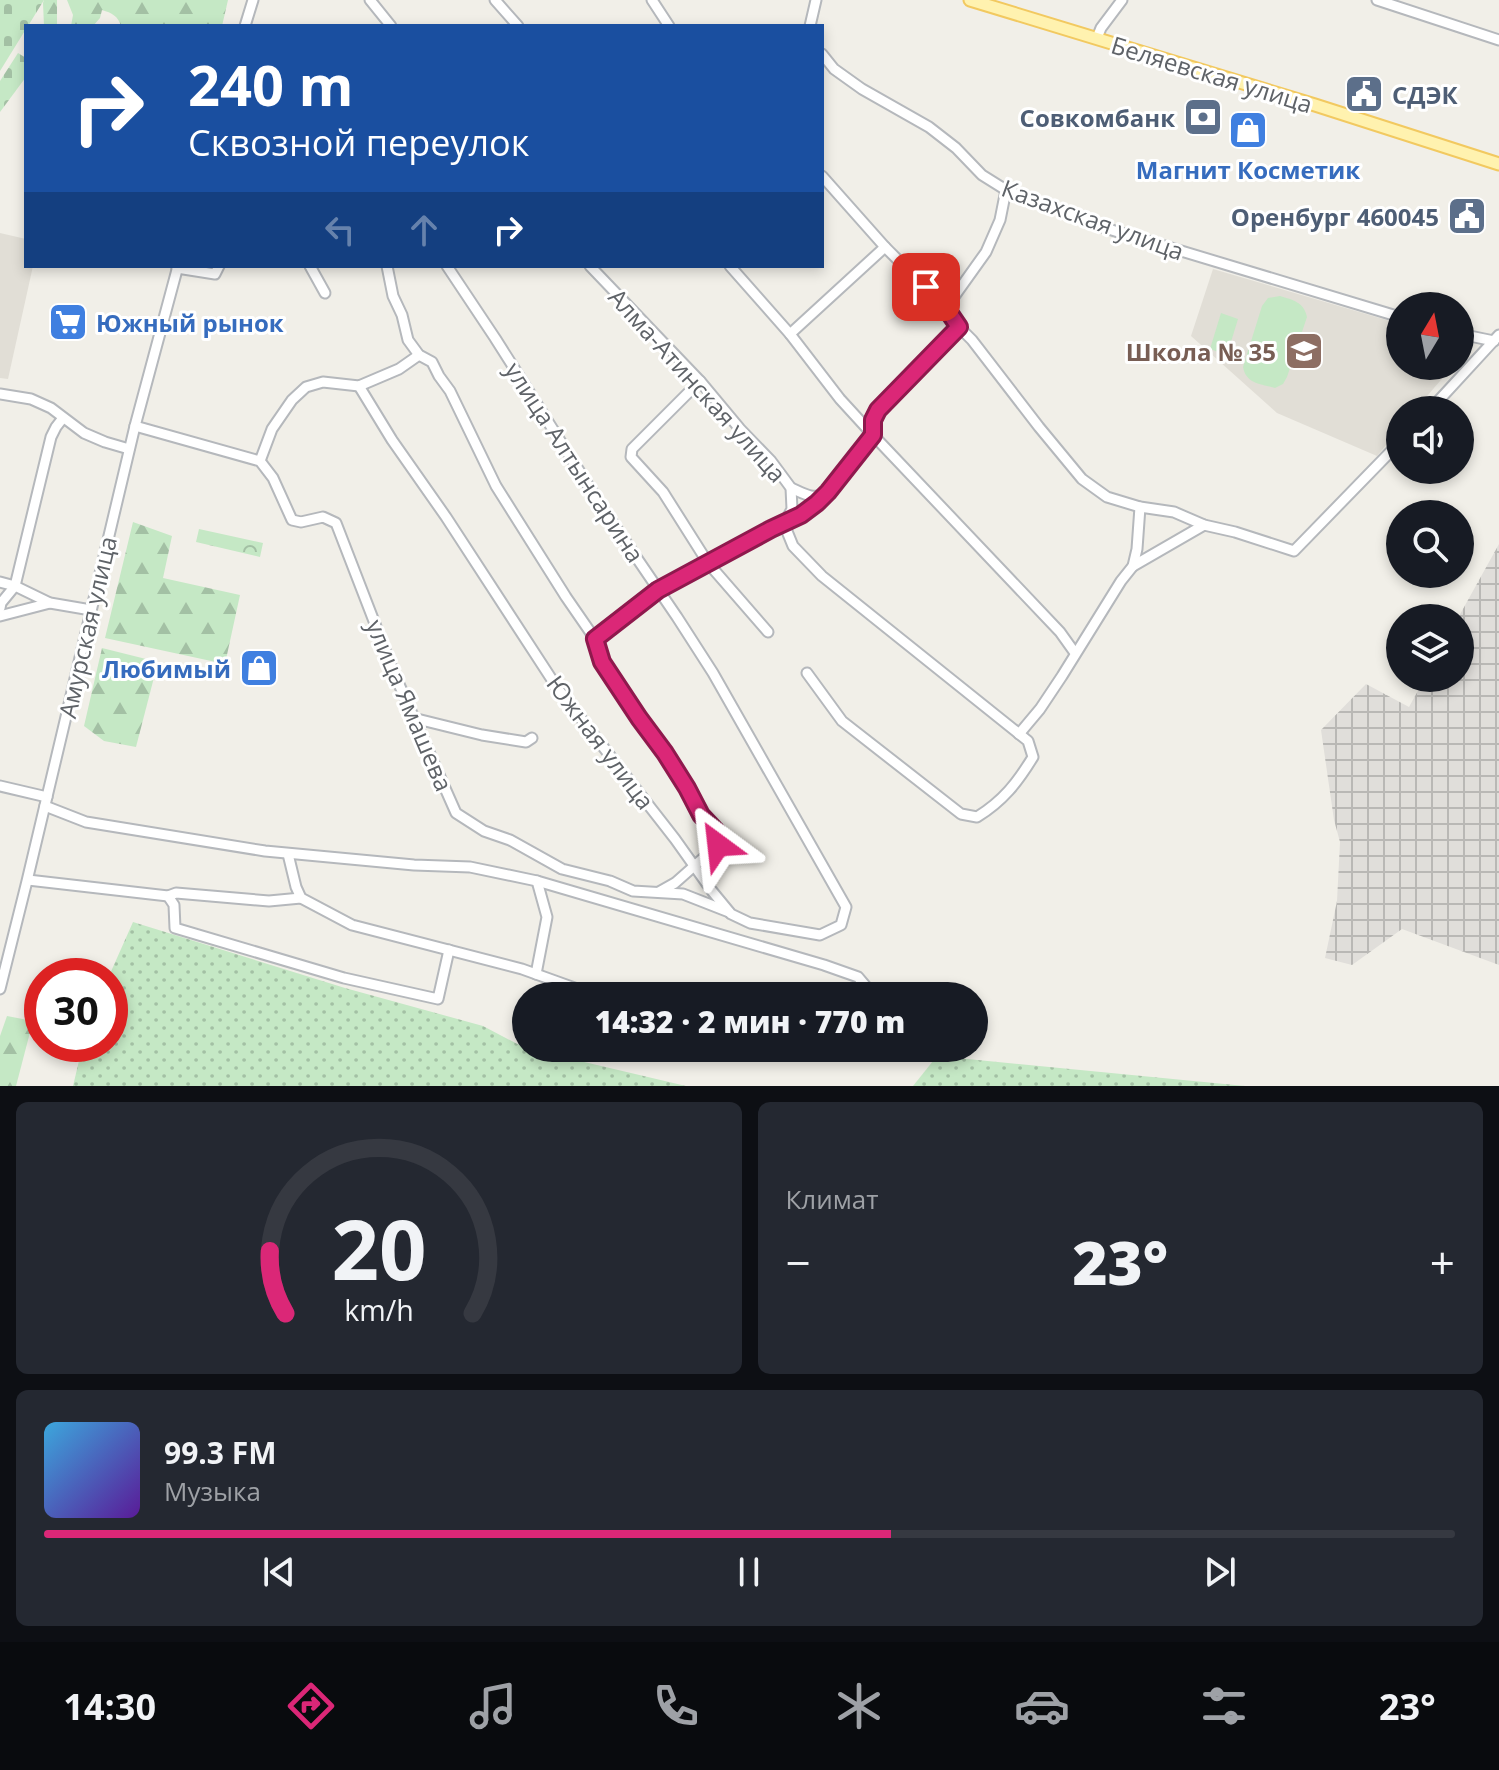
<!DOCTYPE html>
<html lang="ru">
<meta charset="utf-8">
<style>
body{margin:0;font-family:"Open Sans",sans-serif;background:#242831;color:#f1f3f6;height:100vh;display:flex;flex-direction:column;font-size:30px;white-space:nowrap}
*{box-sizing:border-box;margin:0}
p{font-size:26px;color:#9ea1a6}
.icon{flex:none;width:44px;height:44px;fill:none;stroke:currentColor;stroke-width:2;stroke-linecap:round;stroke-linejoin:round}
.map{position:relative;height:1086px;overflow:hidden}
.sheet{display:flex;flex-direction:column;gap:16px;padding:16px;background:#0d0f14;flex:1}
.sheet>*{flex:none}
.hud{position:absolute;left:24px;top:24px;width:800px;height:244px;border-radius:0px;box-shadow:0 4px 12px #0003;background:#1a4fa0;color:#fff;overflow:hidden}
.needle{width:52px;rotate:10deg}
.buttons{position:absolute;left:1386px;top:292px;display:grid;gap:16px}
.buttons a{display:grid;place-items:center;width:88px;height:88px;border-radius:50%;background:#171b24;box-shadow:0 4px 12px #0003;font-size:40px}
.speed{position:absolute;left:24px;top:958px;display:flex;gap:16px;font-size:40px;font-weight:700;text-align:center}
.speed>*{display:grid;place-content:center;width:104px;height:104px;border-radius:50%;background:#171b24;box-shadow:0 4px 12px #0003;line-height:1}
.speed .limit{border:12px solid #d22;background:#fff;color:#111}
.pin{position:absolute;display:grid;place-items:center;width:68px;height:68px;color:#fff;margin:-34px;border-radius:16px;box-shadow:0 4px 12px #0006}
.me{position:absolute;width:88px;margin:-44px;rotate:330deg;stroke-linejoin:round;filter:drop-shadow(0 0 6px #0008)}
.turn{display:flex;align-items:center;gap:28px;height:168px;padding:0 32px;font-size:36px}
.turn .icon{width:104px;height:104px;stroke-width:2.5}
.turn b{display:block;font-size:56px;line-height:68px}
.lanes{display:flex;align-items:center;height:76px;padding:0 32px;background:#0003;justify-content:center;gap:40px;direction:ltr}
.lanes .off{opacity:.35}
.big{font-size:60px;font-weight:800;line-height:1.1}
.sheet .card{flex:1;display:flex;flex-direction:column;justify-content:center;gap:12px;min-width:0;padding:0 28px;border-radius:12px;background:#242831}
.sheet .dial{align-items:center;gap:0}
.dial svg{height:208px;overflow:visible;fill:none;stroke:#363941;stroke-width:7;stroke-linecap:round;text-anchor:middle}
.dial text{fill:#f1f3f6;stroke:none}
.song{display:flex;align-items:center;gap:24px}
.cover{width:96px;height:96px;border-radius:12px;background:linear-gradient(135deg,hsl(200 70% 55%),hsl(270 70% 35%))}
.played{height:8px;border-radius:4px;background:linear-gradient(90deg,#db2777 60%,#363941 60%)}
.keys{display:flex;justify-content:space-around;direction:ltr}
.heat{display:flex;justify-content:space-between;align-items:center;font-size:44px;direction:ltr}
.sheet .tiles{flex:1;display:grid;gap:16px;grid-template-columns:1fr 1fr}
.card:last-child{grid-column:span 2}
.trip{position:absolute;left:512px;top:982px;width:476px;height:80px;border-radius:40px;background:#171b24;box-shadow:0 4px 12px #0003;font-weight:800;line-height:80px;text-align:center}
.tabs{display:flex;height:128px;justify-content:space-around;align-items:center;background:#090b0e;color:#9ea1a6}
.tabs .icon{width:56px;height:56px}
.tabs .active{color:#db2777}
.tabs b{font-size:36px;color:#f1f3f6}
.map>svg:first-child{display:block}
</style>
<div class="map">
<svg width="1499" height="1086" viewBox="0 0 1499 1086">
<defs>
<pattern id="industrial-grid" width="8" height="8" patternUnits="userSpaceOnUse" patternTransform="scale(2)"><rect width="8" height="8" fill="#e0deda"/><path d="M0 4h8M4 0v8" fill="none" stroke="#b9b8b5"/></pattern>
<pattern id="forest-firs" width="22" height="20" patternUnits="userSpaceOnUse" patternTransform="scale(2)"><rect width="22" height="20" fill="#c5e8c5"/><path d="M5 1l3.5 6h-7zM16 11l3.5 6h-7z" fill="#a3c0a4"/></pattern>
<pattern id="cemetery-stones" width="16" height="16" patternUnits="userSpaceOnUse" patternTransform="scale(2)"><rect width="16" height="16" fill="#c5e8c5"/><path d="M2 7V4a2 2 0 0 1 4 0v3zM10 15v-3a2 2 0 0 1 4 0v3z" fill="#a3c0a4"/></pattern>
<pattern id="park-crowns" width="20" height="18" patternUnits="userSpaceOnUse" patternTransform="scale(2)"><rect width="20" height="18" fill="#c5e8c5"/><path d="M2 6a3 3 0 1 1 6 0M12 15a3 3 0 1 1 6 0" fill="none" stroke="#a3c0a4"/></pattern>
<pattern id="garden-dots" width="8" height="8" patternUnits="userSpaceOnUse" patternTransform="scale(2)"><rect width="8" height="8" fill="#c5e8c5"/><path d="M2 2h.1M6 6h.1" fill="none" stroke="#a3c0a4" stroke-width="1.8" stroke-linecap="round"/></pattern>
</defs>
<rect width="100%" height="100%" fill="#f1efe8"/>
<polygon fill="url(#industrial-grid)" points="1499,544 1499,965 1402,929 1352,965 1325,958 1337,901 1340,842 1334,820 1321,730 1366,684 1409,707 1425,678 1460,678 1460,618 1458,618"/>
<g fill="#e1ded6">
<polygon points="0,233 26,239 26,266 33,266 8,379 0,378"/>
<polygon points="1213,269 1400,324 1400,366 1453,366 1415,410 1400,410 1400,428 1377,456 1277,413 1191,336"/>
</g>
<g fill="url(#forest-firs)">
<polygon points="44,0 57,0 57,26 44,26 43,3"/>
<path d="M67 0H228L222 26H121C118 16 112 13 102 10L100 18 93 26H71L73 15Z"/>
<polygon points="133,522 172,536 163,578 240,595 225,664 105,638"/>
<polygon points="102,648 158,662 136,747 104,741 84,726"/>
<polygon points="7,1016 33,1021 16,1086 0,1086 0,1036"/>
</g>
<g fill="url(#cemetery-stones)">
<polygon points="0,0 44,0 28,26 26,26 26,29 0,71"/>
<polygon points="18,53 26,58 26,77 0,112 0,81"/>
</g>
<polygon fill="url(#park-crowns)" points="199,529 263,543 260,557 196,542"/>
<g fill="url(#garden-dots)">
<polygon points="133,922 345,988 483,1026 525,1048 686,1086 73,1086 83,1044 110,1044 109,976"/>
<polygon points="937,1056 1245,1086 913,1086"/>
</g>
<g fill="#c5e8c5">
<path d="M1280 296C1293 300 1304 302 1307 317L1287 377 1283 384 1275 388C1261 384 1246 384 1243 367L1262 306 1268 298Z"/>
<polygon points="1221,313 1238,319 1227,355 1210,349"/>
</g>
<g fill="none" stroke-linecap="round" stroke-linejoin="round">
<defs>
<g id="minor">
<polyline points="370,0 391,26"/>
<polyline points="495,0 518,26"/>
<polyline points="652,0 669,26"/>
<polyline points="1377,0 1499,40"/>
<polyline points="245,26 253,0"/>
<polyline points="810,26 816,0"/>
<polyline points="1097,38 1101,28 1122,0"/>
<polyline points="822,54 834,69 862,89 929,127 956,148 982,175 1006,190 1105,228 1400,317"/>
<polyline points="822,176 885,247 946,308 953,321 972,340 1039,427 1082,479 1107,497 1140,507 1174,512 1204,525 1235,532 1294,551 1400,442"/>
<polyline points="310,266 325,293"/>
<polyline points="387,266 393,296 402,315 408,340 419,355 432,362 439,376 450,391 496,486 566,597 595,639 602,662 639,718 665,753 687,788 701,815 716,831 718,845 675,883 659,892"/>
<path d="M590 266 700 381 740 429 771 461 791 488 792 509 784 524 793 546 822 576 1028 741 1033 757C1017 783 1003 801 977 817L961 814 842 721 807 673"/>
<polyline points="730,266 790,334 840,399 873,435 1060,632 1075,653"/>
<polyline points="177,268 215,274 219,266"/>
<polyline points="946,308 986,252 1000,220 1006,190"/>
<polyline points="790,334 885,247"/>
<polyline points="1460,334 1494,341"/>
<polyline points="700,381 632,449 631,457 663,492 708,563 768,632"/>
<polyline points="359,386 392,440 446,517 558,689 675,839 712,891 731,914 750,923 820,935 841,925 846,907 713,673 677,617 602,507 495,338 447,266"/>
<polyline points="0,394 31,399 51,408 84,433 105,442 129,449"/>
<polyline points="1430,410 1499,335"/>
<polyline points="135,426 260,461 273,478 292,520 301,522 323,517 336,523 394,673 456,813 484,831 510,840 562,869 610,881 633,891 683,894 729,912"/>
<polyline points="260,461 272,429 292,400 306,387 323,382 359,386 399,369 419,355"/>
<path d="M791 488C803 493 812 500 825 494"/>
<polyline points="1133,566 1204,525"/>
<polyline points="0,582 15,586 50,603 91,610"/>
<polyline points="0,608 1,603 15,586 51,437 56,427 63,418"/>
<polyline points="0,616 50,603"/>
<polyline points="595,639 658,590 771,529 801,515 817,503 828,492 873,435 873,420 878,410 959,327"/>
<polyline points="413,718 482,735 526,742 532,738"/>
<polyline points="1019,734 1040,709 1062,676 1121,581 1133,566 1137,549 1140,507"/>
<polyline points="0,786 47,797"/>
<polyline points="45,806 86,822 265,851 414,865 470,867 537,881 824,965 858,977 874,996"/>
<polyline points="288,854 296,887 301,898 352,925 522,969 597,996"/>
<polyline points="28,880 168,896 176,893 269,901 301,898"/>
<polyline points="168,896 174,905 175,928 344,978 438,999 449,950"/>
<polyline points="536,974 547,917 537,881"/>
<polyline points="0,989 27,881 135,426 178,266"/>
<polyline points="802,1048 834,1054 849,1048"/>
</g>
<polyline id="major" points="970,0 1315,105 1499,164"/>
</defs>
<use href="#minor" stroke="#b5b8bc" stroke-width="13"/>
<use href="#major" stroke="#f2c960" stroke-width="15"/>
<use href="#minor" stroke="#fff" stroke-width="9"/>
<use href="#major" stroke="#fff2af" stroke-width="11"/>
</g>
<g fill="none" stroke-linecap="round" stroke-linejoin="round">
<defs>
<polyline id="route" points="718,845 716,831 701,815 687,788 665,753 639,718 602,662 595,639 658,590 771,529 801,515 817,503 828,492 873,435 873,420 878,410 959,327 946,308 926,287"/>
</defs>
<use href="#route" stroke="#8e194d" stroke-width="20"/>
<use href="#route" stroke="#db2777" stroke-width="14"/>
</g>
<defs>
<symbol id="civic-square" viewBox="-11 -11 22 22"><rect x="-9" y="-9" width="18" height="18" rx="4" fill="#5c6f8a" stroke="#fff"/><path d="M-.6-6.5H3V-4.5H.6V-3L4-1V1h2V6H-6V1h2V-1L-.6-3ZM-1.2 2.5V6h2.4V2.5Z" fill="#fff"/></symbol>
<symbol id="bank-square" viewBox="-11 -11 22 22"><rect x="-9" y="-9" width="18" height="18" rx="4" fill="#5c6f8a" stroke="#fff"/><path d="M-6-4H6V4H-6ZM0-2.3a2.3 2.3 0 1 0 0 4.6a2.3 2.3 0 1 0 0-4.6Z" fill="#fff"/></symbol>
<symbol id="shop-square" viewBox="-11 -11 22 22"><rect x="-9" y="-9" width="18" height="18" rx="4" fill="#3f7fe0" stroke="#fff"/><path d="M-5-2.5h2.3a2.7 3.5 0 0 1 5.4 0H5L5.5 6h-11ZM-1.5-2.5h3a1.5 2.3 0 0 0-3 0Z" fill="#fff"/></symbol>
<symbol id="supermarket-square" viewBox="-11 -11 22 22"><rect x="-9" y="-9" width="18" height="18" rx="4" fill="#3f7fe0" stroke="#fff"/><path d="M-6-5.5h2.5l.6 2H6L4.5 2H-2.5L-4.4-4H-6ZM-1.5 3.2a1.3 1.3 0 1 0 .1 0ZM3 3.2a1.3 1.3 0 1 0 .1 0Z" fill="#fff"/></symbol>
<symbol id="school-square" viewBox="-11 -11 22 22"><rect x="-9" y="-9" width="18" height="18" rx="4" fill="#8d6e63" stroke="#fff"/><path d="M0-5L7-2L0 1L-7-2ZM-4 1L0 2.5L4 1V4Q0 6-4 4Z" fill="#fff"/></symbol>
</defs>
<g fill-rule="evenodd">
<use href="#civic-square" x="1342" y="72" width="44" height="44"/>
<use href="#bank-square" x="1181" y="95" width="44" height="44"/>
<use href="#shop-square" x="1226" y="108" width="44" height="44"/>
<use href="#civic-square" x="1445" y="194" width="44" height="44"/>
<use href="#supermarket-square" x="46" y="300" width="44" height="44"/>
<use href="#school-square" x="1282" y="329" width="44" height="44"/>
<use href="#shop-square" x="237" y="646" width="44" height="44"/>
</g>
<g text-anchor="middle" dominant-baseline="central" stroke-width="6" stroke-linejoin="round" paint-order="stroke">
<g font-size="24" fill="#5f6368" stroke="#fff">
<text transform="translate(1212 74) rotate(17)">Беляевская улица</text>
<text transform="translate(1093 219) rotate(20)">Казахская улица</text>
<text transform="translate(698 385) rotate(48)">Алма-Атинская улица</text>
<text transform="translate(575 462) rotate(57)">улица Алтынсарина</text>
<text transform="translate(87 627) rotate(-77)">Амурская улица</text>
<text transform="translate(410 705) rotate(67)">улица Ямашева</text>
<text transform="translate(601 742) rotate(53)">Южная улица</text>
</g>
<g font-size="24" font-weight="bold" fill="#4e5e75" stroke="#fff" text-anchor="end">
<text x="1392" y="94" text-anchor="start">СДЭК</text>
<text x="1175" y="117">Совкомбанк</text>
<text x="1439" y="216">Оренбург 460045</text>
</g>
<g font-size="24" font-weight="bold" fill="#366cbe" stroke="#fff">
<text x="1248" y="169">Магнит Косметик</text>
<text x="96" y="322" text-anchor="start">Южный рынок</text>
<text x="231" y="668" text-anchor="end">Любимый</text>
</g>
<g font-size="24" font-weight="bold" fill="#785e54" stroke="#fff" text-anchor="end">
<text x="1276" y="351">Школа № 35</text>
</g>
</g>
</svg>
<div class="buttons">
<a><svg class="needle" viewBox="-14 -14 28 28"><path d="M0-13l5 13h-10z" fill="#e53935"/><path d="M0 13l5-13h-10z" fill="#9ea1a6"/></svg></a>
<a><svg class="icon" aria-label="sound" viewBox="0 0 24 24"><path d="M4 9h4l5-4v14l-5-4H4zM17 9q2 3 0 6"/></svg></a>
<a><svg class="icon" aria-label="search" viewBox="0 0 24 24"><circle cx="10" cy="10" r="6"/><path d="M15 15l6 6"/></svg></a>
<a><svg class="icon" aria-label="layers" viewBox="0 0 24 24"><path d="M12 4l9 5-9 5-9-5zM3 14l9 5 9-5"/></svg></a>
</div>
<div class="speed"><div class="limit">30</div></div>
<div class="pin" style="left:926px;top:287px;background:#d93025"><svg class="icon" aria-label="arrive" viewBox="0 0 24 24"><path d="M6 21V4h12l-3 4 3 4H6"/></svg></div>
<svg class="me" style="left:718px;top:845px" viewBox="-20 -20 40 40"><path d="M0-17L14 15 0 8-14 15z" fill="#db2777" stroke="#fff" stroke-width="4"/></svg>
<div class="trip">14:32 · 2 мин · 770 m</div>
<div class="hud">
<div class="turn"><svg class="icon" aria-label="right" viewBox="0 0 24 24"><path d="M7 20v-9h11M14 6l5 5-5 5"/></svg><div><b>240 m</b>Сквозной переулок</div></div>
<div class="lanes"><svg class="icon off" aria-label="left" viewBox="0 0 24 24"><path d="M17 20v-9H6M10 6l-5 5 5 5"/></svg><svg class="icon off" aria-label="ahead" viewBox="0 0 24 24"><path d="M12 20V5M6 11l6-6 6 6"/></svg><svg class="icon" aria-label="right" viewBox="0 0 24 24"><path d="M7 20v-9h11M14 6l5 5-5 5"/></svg></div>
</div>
</div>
<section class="sheet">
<div class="tiles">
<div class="card dial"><svg viewBox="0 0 100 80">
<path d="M14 69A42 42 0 1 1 86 69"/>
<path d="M14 69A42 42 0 0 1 8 45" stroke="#db2777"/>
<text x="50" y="56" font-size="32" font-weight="700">20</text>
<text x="50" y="72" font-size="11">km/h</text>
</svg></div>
<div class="card"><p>Климат</p>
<div class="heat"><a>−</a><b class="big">23°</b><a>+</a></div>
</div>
<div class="card">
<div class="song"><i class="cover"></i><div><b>99.3 FM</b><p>Музыка</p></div></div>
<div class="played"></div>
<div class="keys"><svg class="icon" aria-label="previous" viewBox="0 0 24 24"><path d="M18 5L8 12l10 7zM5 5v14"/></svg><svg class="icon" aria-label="pause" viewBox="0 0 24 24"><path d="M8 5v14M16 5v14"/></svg><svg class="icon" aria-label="next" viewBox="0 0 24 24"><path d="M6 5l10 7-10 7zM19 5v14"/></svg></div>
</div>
</div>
</section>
<nav class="tabs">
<b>14:30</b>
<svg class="icon active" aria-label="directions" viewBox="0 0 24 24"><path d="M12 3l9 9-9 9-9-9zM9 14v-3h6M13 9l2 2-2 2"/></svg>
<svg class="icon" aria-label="music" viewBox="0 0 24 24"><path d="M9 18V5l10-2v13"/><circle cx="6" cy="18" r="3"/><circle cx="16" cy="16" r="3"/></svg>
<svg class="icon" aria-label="phone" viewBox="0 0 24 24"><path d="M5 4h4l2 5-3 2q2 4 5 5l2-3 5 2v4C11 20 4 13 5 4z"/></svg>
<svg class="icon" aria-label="climate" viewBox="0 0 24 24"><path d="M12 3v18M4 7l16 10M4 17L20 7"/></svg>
<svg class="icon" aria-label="car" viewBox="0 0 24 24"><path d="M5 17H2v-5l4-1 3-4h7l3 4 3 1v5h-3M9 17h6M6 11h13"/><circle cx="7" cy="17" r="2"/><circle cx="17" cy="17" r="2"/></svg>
<svg class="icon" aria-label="filters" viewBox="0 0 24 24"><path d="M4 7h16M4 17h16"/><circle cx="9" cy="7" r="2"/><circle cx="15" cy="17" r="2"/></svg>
<b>23°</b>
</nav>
